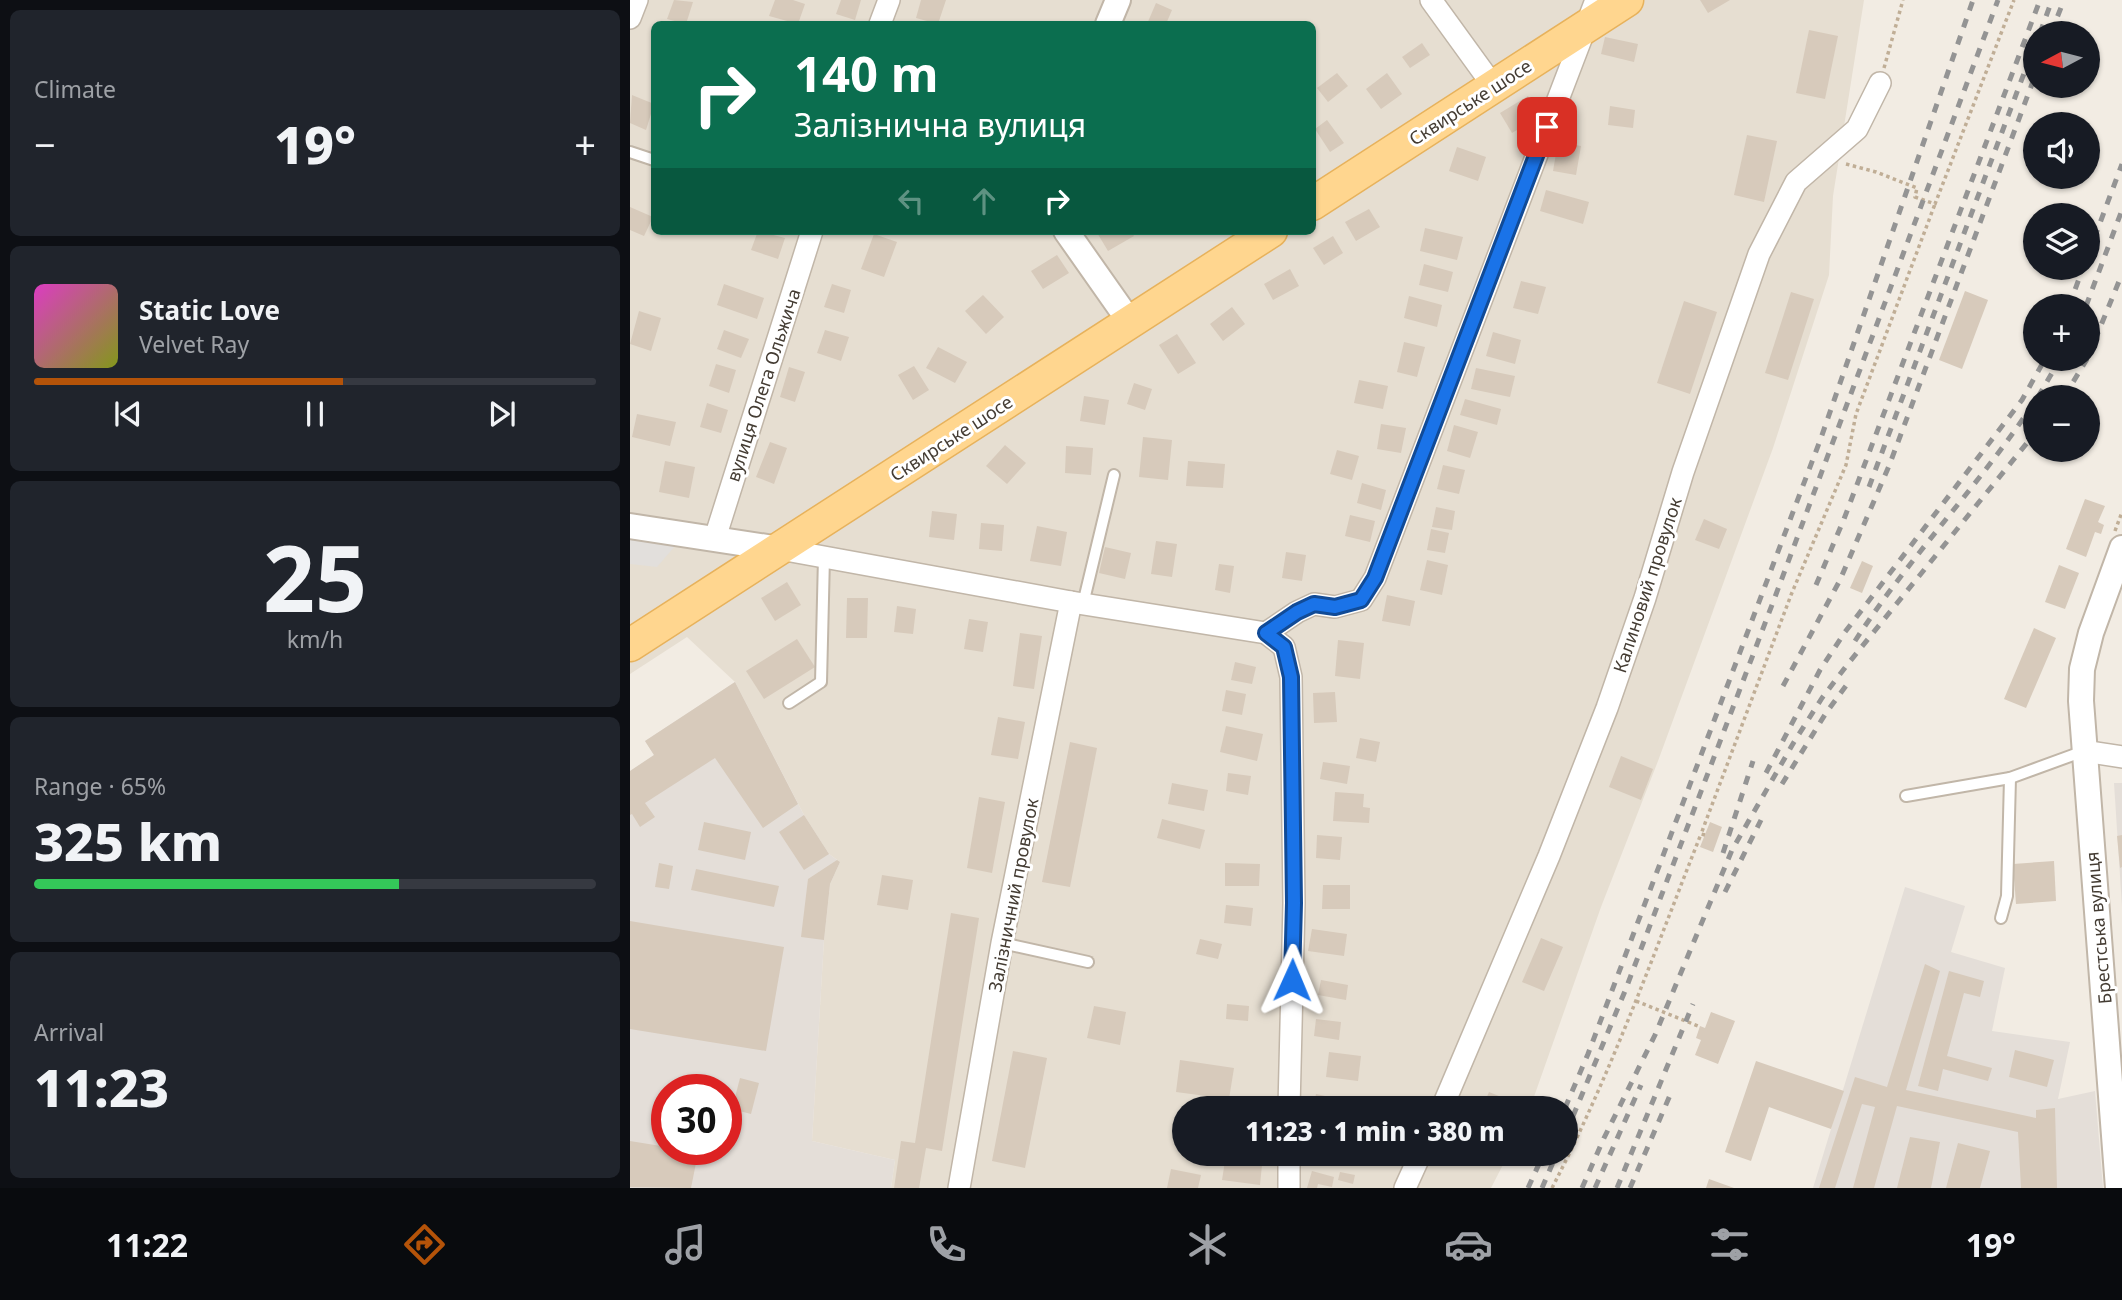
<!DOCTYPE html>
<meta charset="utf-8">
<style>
body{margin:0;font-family:"Noto Sans",sans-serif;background:#20242c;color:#f1f3f6;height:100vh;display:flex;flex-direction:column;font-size:26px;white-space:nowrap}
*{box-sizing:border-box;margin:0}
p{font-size:23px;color:#9ea1a6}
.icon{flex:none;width:38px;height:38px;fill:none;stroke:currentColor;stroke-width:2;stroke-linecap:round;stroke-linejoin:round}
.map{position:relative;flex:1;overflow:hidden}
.panel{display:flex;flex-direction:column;gap:10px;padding:10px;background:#0d0f14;width:630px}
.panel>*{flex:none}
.top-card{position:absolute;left:21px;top:21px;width:665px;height:214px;border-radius:10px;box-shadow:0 2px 5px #0004;background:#0b6e4f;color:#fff;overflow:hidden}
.needle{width:46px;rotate:263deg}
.buttons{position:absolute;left:1393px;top:21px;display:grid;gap:14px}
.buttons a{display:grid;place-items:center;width:77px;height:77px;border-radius:50%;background:#171b24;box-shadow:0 2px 5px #0004;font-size:35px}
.speed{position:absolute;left:21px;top:1074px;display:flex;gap:14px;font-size:35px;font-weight:700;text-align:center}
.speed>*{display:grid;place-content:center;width:91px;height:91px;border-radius:50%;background:#171b24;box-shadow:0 2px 5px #0004;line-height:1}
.speed .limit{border:10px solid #d22;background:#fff;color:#111}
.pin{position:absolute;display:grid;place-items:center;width:60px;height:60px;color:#fff;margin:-30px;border-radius:14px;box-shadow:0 4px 10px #0006}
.me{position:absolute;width:77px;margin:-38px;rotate:1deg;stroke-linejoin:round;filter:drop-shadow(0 0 5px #0008)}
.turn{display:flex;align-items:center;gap:24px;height:147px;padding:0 28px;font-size:32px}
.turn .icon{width:91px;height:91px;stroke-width:2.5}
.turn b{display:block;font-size:49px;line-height:60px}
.lanes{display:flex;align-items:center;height:66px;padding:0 28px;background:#0003;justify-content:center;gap:35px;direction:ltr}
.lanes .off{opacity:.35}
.big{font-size:52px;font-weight:800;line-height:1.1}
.panel .widget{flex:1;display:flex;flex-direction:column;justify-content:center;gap:10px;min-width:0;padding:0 24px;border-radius:10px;background:#20242c}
.panel .dial{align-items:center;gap:0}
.dial b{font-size:91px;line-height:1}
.song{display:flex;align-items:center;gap:21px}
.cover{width:84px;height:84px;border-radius:10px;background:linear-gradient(135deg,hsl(310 70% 55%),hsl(70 70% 35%))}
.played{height:7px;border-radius:4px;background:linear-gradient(90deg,#b45309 55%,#363941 55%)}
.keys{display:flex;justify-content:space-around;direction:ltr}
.heat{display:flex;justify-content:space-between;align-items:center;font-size:38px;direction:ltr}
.charge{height:10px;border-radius:5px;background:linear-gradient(90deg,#34c759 65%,#363941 0)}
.trip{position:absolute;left:542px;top:1096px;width:406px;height:70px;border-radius:35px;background:#171b24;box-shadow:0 2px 5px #0004;font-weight:800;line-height:70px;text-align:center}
.menu{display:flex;height:112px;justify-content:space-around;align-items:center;background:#090b0e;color:#9ea1a6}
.menu .icon{width:49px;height:49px}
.menu .on{color:#b45309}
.menu b{font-size:32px;color:#f1f3f6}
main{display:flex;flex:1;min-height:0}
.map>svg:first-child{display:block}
</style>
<main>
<section class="panel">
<div class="widget"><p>Climate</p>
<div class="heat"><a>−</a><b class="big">19°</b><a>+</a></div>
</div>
<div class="widget">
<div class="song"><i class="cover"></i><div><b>Static Love</b><p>Velvet Ray</p></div></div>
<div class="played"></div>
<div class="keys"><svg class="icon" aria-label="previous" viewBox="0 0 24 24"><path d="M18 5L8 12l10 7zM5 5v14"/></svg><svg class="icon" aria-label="pause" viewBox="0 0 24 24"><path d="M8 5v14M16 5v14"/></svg><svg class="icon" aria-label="next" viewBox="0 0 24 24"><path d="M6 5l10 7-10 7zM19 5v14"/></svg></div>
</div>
<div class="widget dial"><b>25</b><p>km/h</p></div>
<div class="widget"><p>Range · 65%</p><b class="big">325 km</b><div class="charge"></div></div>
<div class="widget"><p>Arrival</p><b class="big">11:23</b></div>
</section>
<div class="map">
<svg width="1492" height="1188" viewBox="0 0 1492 1188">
<rect width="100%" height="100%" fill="#f2ece3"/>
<path fill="#e6ded1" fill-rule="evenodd" d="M0 0H1234L1203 196 1199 275 1143 448 1028 761 971 907 900 1108H555V1153H879L861 1188H261L265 1160 182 1141 194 940 200 884 210 862 199 854 174 815 105 682 57 637 0 674ZM24 24H682V231H24Z"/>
<g fill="#e4ded8" fill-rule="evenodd">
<path d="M105 682 174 815 199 854 210 862 200 884 194 940 182 1141 265 1160 261 1188H0V771L24 755 15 741ZM37 1090H96V1150H37Z"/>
<polygon points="1484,783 1492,783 1492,907"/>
<polygon points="1275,887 1335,906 1321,952 1375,968 1362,1031 1440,1042 1428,1099 1465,1091 1473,1188 1183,1188"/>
</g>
<polygon fill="#e2dfdc" points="0,539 46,545 27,567 0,564"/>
<g fill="#d7cabb">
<polygon points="44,0 63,2 56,24 37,19"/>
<polygon points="145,0 163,0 175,4 168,24 139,16"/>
<polygon points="211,0 231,0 225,20 206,14"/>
<polygon points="291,0 316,0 308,24 286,18"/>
<polygon points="1070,0 1100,0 1078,13"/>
<polygon points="526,3 542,10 536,24 517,24"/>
<polygon points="1179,30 1208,36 1195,99 1166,93"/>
<polygon points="975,37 1008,44 1004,62 971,54"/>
<polygon points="792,43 800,55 780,68 772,57"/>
<polygon points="707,73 718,86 698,102 687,88"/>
<polygon points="757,73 772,94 751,109 736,89"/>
<polygon points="2,95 24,104 16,130 0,123"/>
<polygon points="898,96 910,116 882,133 870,113"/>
<polygon points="980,106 1005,110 1003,128 978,125"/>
<polygon points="697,120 714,143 700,152 685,129"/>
<polygon points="1117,135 1147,141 1134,202 1104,195"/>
<polygon points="928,142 951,146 946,175 923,171"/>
<polygon points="827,147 856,157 848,181 819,171"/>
<polygon points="916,190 959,202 953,224 910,211"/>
<polygon points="0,207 23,217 14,236 0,230"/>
<polygon points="739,209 750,227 726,241 715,222"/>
<polygon points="795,228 833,237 827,260 790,251"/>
<polygon points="128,231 155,238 148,259 121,250"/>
<polygon points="466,231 501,231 504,236 478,251"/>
<polygon points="244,234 267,242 254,277 231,269"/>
<polygon points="703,236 713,253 694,265 683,248"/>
<polygon points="427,255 439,273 413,289 401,271"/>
<polygon points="794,264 823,272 818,292 789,285"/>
<polygon points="660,269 669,286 643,300 634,284"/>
<polygon points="891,281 916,287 908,314 883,308"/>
<polygon points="94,284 134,298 127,319 87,305"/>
<polygon points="202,284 221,290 214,313 194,307"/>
<polygon points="1335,291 1358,300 1332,369 1309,360"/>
<polygon points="1161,292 1184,299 1158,380 1135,373"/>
<polygon points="353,295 374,317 356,334 335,311"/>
<polygon points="779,296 812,305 807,327 774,318"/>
<polygon points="1054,301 1087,312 1060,394 1027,383"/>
<polygon points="602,307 615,324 593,341 580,324"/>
<polygon points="9,311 31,318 21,351 0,344"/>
<polygon points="94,330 119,339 111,358 87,349"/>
<polygon points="195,330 219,337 211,361 187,353"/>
<polygon points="863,332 891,340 885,364 856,356"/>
<polygon points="547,334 566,363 548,374 529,345"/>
<polygon points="774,342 795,347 787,377 767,372"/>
<polygon points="308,347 337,362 325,383 296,368"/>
<polygon points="86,364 106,370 99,393 79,386"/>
<polygon points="284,366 299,390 283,400 268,375"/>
<polygon points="159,367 175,372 165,402 150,397"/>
<polygon points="846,368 885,376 880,397 841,389"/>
<polygon points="729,380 758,386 753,409 724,403"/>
<polygon points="504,383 522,389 515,410 497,404"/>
<polygon points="454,396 479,400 475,425 450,421"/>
<polygon points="835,399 871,409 867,425 830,415"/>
<polygon points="77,403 98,410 91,433 70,427"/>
<polygon points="7,414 46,422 40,446 2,437"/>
<polygon points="751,424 776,428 771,453 747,449"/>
<polygon points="824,425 848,432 840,458 817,451"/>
<polygon points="513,437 542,440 538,480 509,477"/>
<polygon points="140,442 157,448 144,484 126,477"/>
<polygon points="375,445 396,463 377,484 356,466"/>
<polygon points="436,446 463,448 461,475 435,473"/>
<polygon points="707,450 729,456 722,480 700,474"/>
<polygon points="35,461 65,467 59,498 29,492"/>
<polygon points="558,461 595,464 593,488 556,486"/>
<polygon points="813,465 835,470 829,494 807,489"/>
<polygon points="732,483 756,490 751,510 727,503"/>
<polygon points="1455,499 1475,506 1468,522 1474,525 1471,534 1465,532 1456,557 1436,549"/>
<polygon points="806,507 825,511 822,530 802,527"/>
<polygon points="302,511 327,514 324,540 299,537"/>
<polygon points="720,515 745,521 740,542 715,536"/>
<polygon points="1074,519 1097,529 1089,549 1065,540"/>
<polygon points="351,523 374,525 372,551 349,549"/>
<polygon points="407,526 437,532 431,566 400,561"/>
<polygon points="801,529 819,533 815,553 797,550"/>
<polygon points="526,541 547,544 542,577 521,574"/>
<polygon points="475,547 501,553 495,579 469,573"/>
<polygon points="656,552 676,555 672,581 652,578"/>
<polygon points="797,560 818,565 812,595 790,590"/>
<polygon points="1232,561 1243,566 1232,593 1220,588"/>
<polygon points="589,564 604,566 600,593 585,590"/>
<polygon points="1429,565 1449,573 1435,609 1415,602"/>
<polygon points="157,582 171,605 145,621 131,598"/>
<polygon points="757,595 785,601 780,626 752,621"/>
<polygon points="217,598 238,598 237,638 216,638"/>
<polygon points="267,606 286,609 283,634 264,632"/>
<polygon points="339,619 358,622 353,652 334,649"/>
<polygon points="1404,628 1426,638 1396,708 1374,699"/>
<polygon points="390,633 412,636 404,689 383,686"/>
<polygon points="167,639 185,667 134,699 116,671"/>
<polygon points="708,640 734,643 730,679 705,676"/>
<polygon points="605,662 626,667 622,684 601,680"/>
<polygon points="105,682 168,804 133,828 85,758 15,803 25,817 10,827 2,814 0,815 0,771 24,755 15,741"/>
<polygon points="596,690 616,694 612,715 592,711"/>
<polygon points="705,692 707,722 684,723 683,693"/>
<polygon points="368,717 395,722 388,759 361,755"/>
<polygon points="596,726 633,734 627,761 590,752"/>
<polygon points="730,738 750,742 746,762 726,758"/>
<polygon points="440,742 467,748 440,887 412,882"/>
<polygon points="991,756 1023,769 1011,800 979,787"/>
<polygon points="693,762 720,766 717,784 690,779"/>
<polygon points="598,773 621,776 618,795 596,791"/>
<polygon points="542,783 578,790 574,811 538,804"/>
<polygon points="705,792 734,794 733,807 740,808 739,823 703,821"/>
<polygon points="349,797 375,802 362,873 337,868"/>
<polygon points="174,815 199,854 174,870 149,832"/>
<polygon points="532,819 575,830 570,849 527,838"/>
<polygon points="74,822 121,832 115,860 68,850"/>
<polygon points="1080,822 1092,827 1083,852 1070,847"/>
<polygon points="687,835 712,837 710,860 686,858"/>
<polygon points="1492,835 1492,867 1490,868 1487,836"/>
<polygon points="207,860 210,862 200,884 194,940 171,937 178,879"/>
<polygon points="1424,861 1426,901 1386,904 1383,864"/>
<polygon points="29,863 43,866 39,889 25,887"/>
<polygon points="595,863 630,864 629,886 595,886"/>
<polygon points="66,869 149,886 144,907 61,890"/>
<polygon points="252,875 283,880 278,910 247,905"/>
<polygon points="693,885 720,885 720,909 692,909"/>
<polygon points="596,905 623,908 621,926 594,923"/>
<polygon points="321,913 349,918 312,1151 296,1148 289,1188 264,1188 271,1141 285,1143"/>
<polygon points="0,921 154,947 136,1051 0,1029"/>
<polygon points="682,929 717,934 714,956 678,951"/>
<polygon points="911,938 933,947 914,991 892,982"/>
<polygon points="570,939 592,944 588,959 566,954"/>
<polygon points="1295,964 1310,971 1276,1090 1406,1118 1406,1110 1425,1108 1427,1188 1391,1188 1388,1132 1267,1106 1244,1188 1223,1188 1245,1107 1232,1104 1205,1188 1189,1188 1225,1077 1257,1087"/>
<polygon points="1319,971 1354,981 1350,997 1334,993 1317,1056 1362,1068 1358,1081 1313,1069 1308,1091 1288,1086"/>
<polygon points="691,980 718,985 716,1000 688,995"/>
<polygon points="597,1004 619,1006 618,1021 596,1019"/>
<polygon points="464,1006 496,1012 490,1045 457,1038"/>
<polygon points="1081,1012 1105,1021 1088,1064 1065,1055 1071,1040 1066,1038 1070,1026 1075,1028"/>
<polygon points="686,1019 711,1022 709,1040 684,1036"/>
<polygon points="1385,1050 1424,1060 1417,1087 1379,1077"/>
<polygon points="383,1051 417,1058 395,1168 362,1161"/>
<polygon points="699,1052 731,1056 728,1081 696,1077"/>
<polygon points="550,1060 604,1068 599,1099 546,1092"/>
<polygon points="1126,1061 1214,1091 1201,1129 1139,1107 1121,1161 1095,1152"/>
<polygon points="110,1078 129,1083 121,1114 102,1109"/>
<polygon points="859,1092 886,1103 884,1108 852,1108"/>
<polygon points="686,1094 704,1098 701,1108 683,1108"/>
<polygon points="1280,1137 1310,1142 1301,1188 1267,1188"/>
<polygon points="0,1141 37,1147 37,1150 68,1153 61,1188 0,1187"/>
<polygon points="1328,1143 1360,1151 1350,1188 1316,1188"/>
<polygon points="840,1153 866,1153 863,1162"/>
<polygon points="595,1161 632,1165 630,1185 592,1180"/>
<polygon points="541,1169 571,1175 568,1188 537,1188"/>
<polygon points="682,1171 704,1177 702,1187 688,1184 687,1188 677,1188"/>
<polygon points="710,1172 725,1175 723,1184 708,1180"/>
<polygon points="1079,1179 1104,1188 1076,1188"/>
</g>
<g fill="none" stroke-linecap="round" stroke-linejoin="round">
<defs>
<g id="service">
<polyline points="0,152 24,160"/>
<polyline points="453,604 484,475"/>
<polyline points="159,703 191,682 194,557"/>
<polyline points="1276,796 1380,778 1454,751"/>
<polyline points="1371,918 1377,896 1380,778"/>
<polyline points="372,943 458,962"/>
</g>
<g id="minor">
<polyline points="801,0 864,87"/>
<polyline points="0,18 7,0"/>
<polyline points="250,24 259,0"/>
<polyline points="85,538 182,231"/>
<polyline points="150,549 441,602 636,633 654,647 661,677 664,903 659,1108"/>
<polyline points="636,633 667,612 684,604 705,607 731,600 745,578 966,0"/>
<polyline points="1454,751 1492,757"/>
<polyline points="812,1108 919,856 977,708 1015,598 1053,472 1129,254 1166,182 1227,129 1250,83"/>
<polyline points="659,1153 659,1188"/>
<polyline points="329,1188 372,943 441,602"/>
<polyline points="775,1188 791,1153"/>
</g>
<g id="tertiary">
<polyline points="478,24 488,0"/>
<polyline points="436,231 500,322"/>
<polyline points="0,526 150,549"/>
<polyline points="1488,1188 1451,701 1452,669 1461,633 1492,548"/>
</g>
<g id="primary">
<polyline points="682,204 997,0"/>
<polyline points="0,645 641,231"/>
</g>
</defs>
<use href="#service" stroke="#c1b6a8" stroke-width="14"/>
<use href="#minor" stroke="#c1b6a8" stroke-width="24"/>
<use href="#tertiary" stroke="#c1b6a8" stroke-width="28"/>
<use href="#primary" stroke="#e7b25c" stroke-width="35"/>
<g stroke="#c0ae96" stroke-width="3.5" stroke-dasharray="3.5 3.5" stroke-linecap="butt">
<polyline points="1254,68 1273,0"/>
<polyline points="1216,164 1246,172 1287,188 1285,197 1305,204 1384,0"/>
<polyline points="1485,531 1492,512"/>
<polyline points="1075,835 1071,834 1161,595 1216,465 1226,414 1305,204"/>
<polyline points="1006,1001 1068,1026"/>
<path d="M922 1188C981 1074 1024 953 1071 834"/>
</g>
<use href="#service" stroke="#fff" stroke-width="10"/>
<use href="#minor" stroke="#fff" stroke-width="21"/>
<use href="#tertiary" stroke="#fff" stroke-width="24"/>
<use href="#primary" stroke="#ffd68f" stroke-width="32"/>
<g stroke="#949494" stroke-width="5" stroke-dasharray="9 9" stroke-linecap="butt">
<polyline points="1410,33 1422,0"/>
<polyline points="1421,33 1434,0"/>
<polyline points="1458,255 1492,164"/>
<polyline points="1439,306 1453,268"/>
<polyline points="1456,306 1492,210"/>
<polyline points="1458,357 1492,274"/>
<polyline points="1408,397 1430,359"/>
<polyline points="1434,397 1457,359"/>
<polyline points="1239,487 1405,44"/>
<polyline points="1186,585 1214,519 1410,0"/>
<path d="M1225 641C1279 557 1350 485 1405 401"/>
<polyline points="1153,686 1210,580 1259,466 1405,76"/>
<polyline points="1136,773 1190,670 1215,632 1392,400 1415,359"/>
<polyline points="1152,784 1196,713 1221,679"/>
<polyline points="1093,853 1123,761"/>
<polyline points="1095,892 1131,820"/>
<polyline points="935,1108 958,1054 1191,438 1343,0"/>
<polyline points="936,1133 995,991 1145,597 1368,0"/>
<polyline points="898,1188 914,1153"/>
<polyline points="912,1188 927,1153"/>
<polyline points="952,1188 974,1138 1025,1035 1102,850 1164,742 1192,698 1217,665 1405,433"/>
<polyline points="965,1188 1011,1085"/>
<polyline points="987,1188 1063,1004"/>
<polyline points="1000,1188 1041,1093"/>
</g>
</g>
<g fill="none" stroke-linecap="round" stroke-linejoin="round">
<defs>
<polyline id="route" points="662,980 664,903 661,677 654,647 636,633 667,612 684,604 705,607 731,600 745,578 917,127"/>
</defs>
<use href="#route" stroke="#114b97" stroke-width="18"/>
<use href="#route" stroke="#1a73e8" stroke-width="12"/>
</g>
<g text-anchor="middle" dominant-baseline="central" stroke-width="6" stroke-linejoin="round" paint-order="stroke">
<g font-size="18" fill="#443c33" stroke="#fff">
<text transform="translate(840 102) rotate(-33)">Сквирське шосе</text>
<text transform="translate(133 385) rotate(-72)">вулиця Олега Ольжича</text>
<text transform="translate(321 438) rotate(-33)">Сквирське шосе</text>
<text transform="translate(1017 585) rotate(-72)">Калиновий провулок</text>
<text transform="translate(383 895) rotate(-79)">Залізничний провулок</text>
<text transform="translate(1468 928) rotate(-95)">Брестська вулиця</text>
</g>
</g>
</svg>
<div class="buttons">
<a><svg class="needle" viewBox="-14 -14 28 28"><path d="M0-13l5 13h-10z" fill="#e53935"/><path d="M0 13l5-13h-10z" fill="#9ea1a6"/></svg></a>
<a><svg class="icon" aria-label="sound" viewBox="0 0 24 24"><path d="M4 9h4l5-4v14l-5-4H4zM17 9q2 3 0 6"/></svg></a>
<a><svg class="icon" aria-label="layers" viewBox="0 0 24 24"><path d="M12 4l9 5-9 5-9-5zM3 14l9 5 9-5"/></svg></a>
<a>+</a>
<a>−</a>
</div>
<div class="speed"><div class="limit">30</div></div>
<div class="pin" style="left:917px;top:127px;background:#d93025"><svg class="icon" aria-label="arrive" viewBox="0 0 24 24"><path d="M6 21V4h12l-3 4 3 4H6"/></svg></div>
<svg class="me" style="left:662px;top:980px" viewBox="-20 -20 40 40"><path d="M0-17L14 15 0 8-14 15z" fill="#1a73e8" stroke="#fff" stroke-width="4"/></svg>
<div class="trip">11:23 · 1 min · 380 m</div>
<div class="top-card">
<div class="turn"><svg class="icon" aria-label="right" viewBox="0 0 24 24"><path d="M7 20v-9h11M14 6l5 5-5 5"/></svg><div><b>140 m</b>Залізнична вулиця</div></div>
<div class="lanes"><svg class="icon off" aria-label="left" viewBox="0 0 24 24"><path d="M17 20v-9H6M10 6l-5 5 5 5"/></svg><svg class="icon off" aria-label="ahead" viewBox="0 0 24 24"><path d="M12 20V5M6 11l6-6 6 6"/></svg><svg class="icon" aria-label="right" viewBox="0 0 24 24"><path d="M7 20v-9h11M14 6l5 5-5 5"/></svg></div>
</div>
</div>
</main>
<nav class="menu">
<b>11:22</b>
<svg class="icon on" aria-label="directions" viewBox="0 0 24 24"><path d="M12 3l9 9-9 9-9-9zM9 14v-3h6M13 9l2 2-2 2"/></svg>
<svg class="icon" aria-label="music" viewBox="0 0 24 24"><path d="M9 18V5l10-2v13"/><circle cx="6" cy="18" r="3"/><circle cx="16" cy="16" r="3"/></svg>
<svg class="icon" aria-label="phone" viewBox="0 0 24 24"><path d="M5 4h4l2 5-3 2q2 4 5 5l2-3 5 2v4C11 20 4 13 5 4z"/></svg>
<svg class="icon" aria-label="climate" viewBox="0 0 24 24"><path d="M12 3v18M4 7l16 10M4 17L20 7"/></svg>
<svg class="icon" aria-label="car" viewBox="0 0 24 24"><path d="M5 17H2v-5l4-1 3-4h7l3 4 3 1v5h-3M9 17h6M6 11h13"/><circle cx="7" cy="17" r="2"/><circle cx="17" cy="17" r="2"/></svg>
<svg class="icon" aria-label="filters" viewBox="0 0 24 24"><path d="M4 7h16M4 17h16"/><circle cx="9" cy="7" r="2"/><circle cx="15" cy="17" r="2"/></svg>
<b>19°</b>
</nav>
